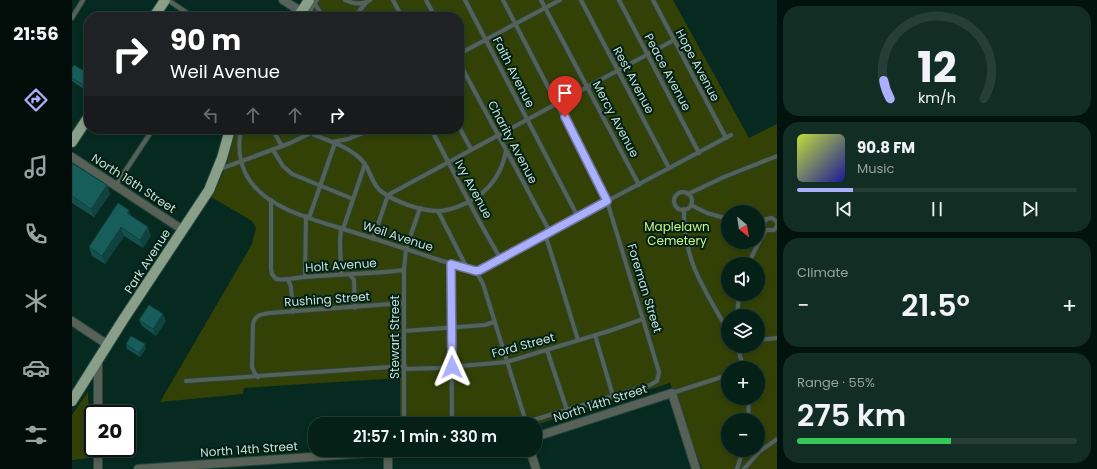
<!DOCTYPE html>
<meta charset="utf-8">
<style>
body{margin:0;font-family:Poppins,sans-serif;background:#122d24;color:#f1f3f6;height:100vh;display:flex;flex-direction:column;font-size:15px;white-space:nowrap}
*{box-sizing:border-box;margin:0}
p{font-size:13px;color:#97a3a1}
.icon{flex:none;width:22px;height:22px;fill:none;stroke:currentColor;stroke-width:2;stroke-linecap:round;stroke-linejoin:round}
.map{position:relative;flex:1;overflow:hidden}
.details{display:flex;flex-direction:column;gap:6px;padding:6px;background:#02120d;width:320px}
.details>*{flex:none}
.hud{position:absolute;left:12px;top:12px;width:380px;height:122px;border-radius:16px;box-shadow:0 2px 6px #0003,0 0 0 1px #253e36;background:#202124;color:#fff;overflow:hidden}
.needle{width:26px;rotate:150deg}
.controls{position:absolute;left:649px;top:205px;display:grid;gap:8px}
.controls a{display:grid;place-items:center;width:44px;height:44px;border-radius:50%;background:#042017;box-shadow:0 2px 6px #0003,0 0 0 1px #253e36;font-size:20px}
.speed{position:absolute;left:12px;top:405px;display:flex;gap:8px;font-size:20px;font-weight:700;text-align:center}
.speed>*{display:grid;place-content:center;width:52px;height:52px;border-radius:50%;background:#042017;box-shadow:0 2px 6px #0003,0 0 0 1px #253e36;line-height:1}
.speed .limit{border:2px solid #111;border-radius:6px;background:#fff;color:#111}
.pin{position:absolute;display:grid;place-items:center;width:34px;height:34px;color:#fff;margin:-41px -17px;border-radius:50% 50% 50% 0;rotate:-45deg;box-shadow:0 0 4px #0007}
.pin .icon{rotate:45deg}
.me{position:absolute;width:44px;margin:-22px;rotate:359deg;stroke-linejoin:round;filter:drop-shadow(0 0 3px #0008)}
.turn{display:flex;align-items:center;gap:14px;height:84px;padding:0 20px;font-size:18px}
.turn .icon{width:52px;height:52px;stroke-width:2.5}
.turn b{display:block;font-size:28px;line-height:34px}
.lanes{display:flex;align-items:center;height:38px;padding:0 20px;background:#0003;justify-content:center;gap:20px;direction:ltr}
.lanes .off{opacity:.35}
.big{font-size:30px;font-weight:600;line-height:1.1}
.details .tile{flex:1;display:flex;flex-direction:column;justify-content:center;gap:6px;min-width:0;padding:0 14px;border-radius:16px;background:#122d24}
.details .dial{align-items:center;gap:0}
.dial svg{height:104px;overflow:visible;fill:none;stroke:#253e36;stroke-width:7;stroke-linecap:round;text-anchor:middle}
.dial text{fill:#f1f3f6;stroke:none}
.song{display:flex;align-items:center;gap:12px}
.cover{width:48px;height:48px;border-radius:6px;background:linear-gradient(135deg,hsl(70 70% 55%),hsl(240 70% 35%))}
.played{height:4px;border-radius:2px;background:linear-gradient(90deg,#aab0fc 20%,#253e36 20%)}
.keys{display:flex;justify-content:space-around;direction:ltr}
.heat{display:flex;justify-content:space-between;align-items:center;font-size:22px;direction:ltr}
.charge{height:6px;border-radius:3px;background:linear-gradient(90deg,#34c759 55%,#253e36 0)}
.trip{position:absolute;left:236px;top:417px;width:234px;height:40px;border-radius:16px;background:#042017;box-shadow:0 2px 6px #0003,0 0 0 1px #253e36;font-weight:600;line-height:40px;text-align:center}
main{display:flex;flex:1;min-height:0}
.dock{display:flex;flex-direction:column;width:72px;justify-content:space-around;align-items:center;background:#020d09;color:#97a3a1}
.dock .icon{width:28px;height:28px}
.dock .current{color:#aab0fc}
.dock b{font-size:18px;color:#f1f3f6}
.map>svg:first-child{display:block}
</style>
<main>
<nav class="dock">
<b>21:56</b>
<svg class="icon current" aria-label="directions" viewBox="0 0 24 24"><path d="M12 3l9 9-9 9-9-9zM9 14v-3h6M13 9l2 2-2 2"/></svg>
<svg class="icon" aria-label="music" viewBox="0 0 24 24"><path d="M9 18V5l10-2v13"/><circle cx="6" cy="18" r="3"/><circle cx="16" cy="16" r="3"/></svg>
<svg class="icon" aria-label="phone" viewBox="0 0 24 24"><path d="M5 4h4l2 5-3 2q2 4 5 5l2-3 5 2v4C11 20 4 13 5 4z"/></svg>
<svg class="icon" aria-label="climate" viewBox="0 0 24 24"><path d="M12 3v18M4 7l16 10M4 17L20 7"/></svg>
<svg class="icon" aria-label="car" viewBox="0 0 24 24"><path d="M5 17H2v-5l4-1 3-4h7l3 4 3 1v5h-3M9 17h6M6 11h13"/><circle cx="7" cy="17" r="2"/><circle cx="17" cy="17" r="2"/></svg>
<svg class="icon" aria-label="filters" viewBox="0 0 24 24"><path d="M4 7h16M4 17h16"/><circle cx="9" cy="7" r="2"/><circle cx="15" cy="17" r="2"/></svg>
</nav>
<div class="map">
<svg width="705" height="469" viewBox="0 0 705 469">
<rect width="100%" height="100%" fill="#062a1f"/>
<g fill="#334107" fill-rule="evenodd">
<path d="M241 0H601L677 138 705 124V469H630L598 383 463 425 328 424V378L172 388 171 394 88 402 180 244 184 228 180 221 139 197C145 186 151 175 155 162 159 151 160 140 164 129H387V17H230ZM656 212H686V242H656ZM656 264H686V294H656ZM656 316H686V346H656ZM656 368H686V398H656ZM656 420H686V450H656Z"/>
<polygon points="16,392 17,458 0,460 0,415"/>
</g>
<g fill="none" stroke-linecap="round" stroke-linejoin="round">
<defs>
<g id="lane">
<polyline points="96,0 121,17"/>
<path d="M273 0C281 4 290 5 298 0"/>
<polyline points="321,0 330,17"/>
<polyline points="354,0 363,17"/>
<polyline points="393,0 506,217"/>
<polyline points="431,0 535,201 587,372 585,381 578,385 448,424"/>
<polyline points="469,0 567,185"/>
<polyline points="509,0 597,168"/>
<polyline points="547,0 627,153"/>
<polyline points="581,0 654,138"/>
<polyline points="243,4 251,17"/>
<polyline points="234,17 245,0"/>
<polyline points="285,17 287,11 295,2"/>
<polyline points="0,18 11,0"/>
<polyline points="387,54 488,0"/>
<polyline points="387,62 478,232"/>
<polyline points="387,127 399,149"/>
<path d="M169 129C165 149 168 170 182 186 202 210 243 220 271 229 301 238 331 248 361 258 375 263 390 266 404 271L659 135"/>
<polyline points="200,129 210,146"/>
<path d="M240 129 242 135C258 141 282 149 292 163 299 172 300 185 310 192 324 202 348 211 367 211 373 211 379 209 385 207 411 198 429 179 434 151"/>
<polyline points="359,129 406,219 428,258"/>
<polyline points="260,142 276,139 301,129"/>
<polyline points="201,150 211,166 220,174 281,199"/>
<polyline points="148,169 216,144 247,129"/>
<polyline points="44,185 81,129"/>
<circle cx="611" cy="201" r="9"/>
<polyline points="616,194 652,177 705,156"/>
<polyline points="316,195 602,40"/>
<path d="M199 200V269L200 274 204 279C214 281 225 277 235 277 268 274 300 274 332 270"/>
<polyline points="619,205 635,213 656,219"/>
<path d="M612 209C611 261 632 288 656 331"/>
<polyline points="366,211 395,268"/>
<polyline points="237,218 263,143"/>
<polyline points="691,226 694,219 700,218 705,222"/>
<polyline points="269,228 268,242 269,274"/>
<polyline points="271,229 293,164"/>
<polyline points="473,234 487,278 506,340"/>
<polyline points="301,239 316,195"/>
<polyline points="379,264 380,424"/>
<polyline points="676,264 688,240 694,230 702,230 705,226 705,221"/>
<polyline points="404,271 411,284 454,422"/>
<polyline points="278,275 282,280 283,308"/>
<polyline points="233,277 234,216"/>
<polyline points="216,279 219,287 221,312"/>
<polyline points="665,316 667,294"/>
<polyline points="332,331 413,325 422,322"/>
<polyline points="523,335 541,396"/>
<polyline points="686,340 705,338"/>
<polyline points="667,346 668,356 672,368"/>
<polyline points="475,350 495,410"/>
<polyline points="333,369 366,368 435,362 537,331 571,319"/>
<path d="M186 377 183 374 180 367 181 324C183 315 189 314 198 313L332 303"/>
<polyline points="114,381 333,366"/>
<polyline points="600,393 656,375"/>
<polyline points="676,420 677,398"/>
<polyline points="332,424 332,270 334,249 348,208"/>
<polyline points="665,469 671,450"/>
<polyline points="672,469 687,452 705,439"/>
</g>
<g id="street">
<polyline points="211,0 230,12"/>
<polyline points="0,157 111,230"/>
<polyline points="0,321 36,345"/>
<polyline points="26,361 26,414"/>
<polyline points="463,437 600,393 624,469"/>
<polyline points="458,450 464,469"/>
<polyline points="26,469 26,448"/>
<polyline points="66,469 338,450"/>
<polyline points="316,469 316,452"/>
</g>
<g id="primary">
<polyline points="82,17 93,0"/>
<polyline points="226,17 237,0"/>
<polyline points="0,142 17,116"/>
<polyline points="0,401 51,320 137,190 150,158 158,129"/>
</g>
</defs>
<use href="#lane" stroke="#26473c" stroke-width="6"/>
<use href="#street" stroke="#26473c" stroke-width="10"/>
<use href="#primary" stroke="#26473c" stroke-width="12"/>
<use href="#lane" stroke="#576157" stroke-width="4"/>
<use href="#street" stroke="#576157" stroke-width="8"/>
<use href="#primary" stroke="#8a9f8a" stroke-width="10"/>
</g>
<g fill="#14514e">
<polygon points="0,68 17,74 17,83 13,90 0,81"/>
<polygon points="0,163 35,185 38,194 22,217 0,203"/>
<polygon points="59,216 79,236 71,248 52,236 33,264 20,256 17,247"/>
<polygon points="67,320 94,321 84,336 70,326"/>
<polygon points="54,344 74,349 68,357 55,349"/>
</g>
<g fill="#104240">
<polygon points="17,76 17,83 13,90 11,85"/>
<polygon points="35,185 38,194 22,217 19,209"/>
<polygon points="57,210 60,219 55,213"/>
<polygon points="49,227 52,236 33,264 30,256"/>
<polygon points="76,227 79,236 71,248 68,240"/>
<polygon points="91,314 94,321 84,336 81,329"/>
<polygon points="73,344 74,349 68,357 67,353"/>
</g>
<g fill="#175e5b" stroke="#104240">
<polygon points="2,65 17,74 17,76 11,85 0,78 0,68"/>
<polygon points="0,163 35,185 19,209 0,196"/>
<polygon points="46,203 57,210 55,213 76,227 68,240 49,227 30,256 17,247"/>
<polygon points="77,305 91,314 81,329 67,320"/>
<polygon points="59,336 73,344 67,353 54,344"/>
</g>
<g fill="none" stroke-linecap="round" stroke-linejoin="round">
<defs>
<polyline id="route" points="380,367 379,264 404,271 408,270 535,201 493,117"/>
</defs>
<use href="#route" stroke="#6e72a4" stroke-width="10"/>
<use href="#route" stroke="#aab0fc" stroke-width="7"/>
</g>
<g text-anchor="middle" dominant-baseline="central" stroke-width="4" stroke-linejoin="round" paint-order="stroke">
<g font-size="12" fill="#ccdfd7" stroke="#002015">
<text transform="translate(626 65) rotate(62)">Hope Avenue</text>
<text transform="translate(442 72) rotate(63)">Faith Avenue</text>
<text transform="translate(596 72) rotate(62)">Peace Avenue</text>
<text transform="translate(562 80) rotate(62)">Rest Avenue</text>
<text transform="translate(544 119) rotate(62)">Mercy Avenue</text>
<text transform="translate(441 142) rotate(62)">Charity Avenue</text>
<text transform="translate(62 183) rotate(33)">North 16th Street</text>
<text transform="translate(402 189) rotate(62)">Ivy Avenue</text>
<text transform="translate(326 236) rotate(18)">Weil Avenue</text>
<text transform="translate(75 261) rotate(-57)">Park Avenue</text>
<text transform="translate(269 265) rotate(-4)">Holt Avenue</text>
<text transform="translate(573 288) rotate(73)">Foreman Street</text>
<text transform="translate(255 299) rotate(-4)">Rushing Street</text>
<text transform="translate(322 337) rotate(-90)">Stewart Street</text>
<text transform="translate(451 345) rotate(-15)">Ford Street</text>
<text transform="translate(528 403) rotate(-18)">North 14th Street</text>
<text transform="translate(177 449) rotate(-4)">North 14th Street</text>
</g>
<g font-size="12" fill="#d2f486" stroke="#002015">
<text x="605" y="226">Maplelawn<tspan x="605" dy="14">Cemetery</tspan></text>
</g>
</g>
</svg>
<div class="controls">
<a><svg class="needle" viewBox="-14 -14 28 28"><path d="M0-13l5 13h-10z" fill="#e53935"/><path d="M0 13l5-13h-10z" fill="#97a3a1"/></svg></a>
<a><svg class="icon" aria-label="sound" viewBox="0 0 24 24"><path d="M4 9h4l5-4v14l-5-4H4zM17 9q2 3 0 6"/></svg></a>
<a><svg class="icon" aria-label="layers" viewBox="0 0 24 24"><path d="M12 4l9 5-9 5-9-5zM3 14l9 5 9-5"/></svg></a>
<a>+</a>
<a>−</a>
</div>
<div class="speed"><div class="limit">20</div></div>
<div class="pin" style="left:493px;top:117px;background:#d93025"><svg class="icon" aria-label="arrive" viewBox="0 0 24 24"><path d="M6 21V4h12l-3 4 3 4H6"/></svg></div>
<svg class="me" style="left:380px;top:367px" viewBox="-20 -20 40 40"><path d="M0-17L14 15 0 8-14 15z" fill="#aab0fc" stroke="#fff" stroke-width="4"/></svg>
<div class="trip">21:57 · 1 min · 330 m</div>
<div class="hud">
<div class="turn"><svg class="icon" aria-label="right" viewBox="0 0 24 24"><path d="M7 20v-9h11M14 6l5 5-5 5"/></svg><div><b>90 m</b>Weil Avenue</div></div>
<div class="lanes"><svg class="icon off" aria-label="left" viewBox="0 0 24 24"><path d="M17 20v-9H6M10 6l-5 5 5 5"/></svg><svg class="icon off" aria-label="ahead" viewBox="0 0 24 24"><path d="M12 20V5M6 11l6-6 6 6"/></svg><svg class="icon off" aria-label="ahead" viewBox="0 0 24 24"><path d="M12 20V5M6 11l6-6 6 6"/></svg><svg class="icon" aria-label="right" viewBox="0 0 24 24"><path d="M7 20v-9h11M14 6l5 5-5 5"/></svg></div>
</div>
</div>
<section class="details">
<div class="tile dial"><svg viewBox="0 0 100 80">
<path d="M14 69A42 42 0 1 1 86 69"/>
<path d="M14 69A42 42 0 0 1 9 55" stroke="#aab0fc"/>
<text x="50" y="56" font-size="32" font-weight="700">12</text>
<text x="50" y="72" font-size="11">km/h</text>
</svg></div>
<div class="tile">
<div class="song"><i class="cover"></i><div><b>90.8 FM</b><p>Music</p></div></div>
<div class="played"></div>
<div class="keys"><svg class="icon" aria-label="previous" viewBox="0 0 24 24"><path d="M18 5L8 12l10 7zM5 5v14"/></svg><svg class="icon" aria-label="pause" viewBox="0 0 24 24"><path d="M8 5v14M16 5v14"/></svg><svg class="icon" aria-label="next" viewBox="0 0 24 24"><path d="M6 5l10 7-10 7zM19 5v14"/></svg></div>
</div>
<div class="tile"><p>Climate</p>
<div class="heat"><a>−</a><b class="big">21.5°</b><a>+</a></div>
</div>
<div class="tile"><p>Range · 55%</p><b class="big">275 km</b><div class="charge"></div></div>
</section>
</main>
